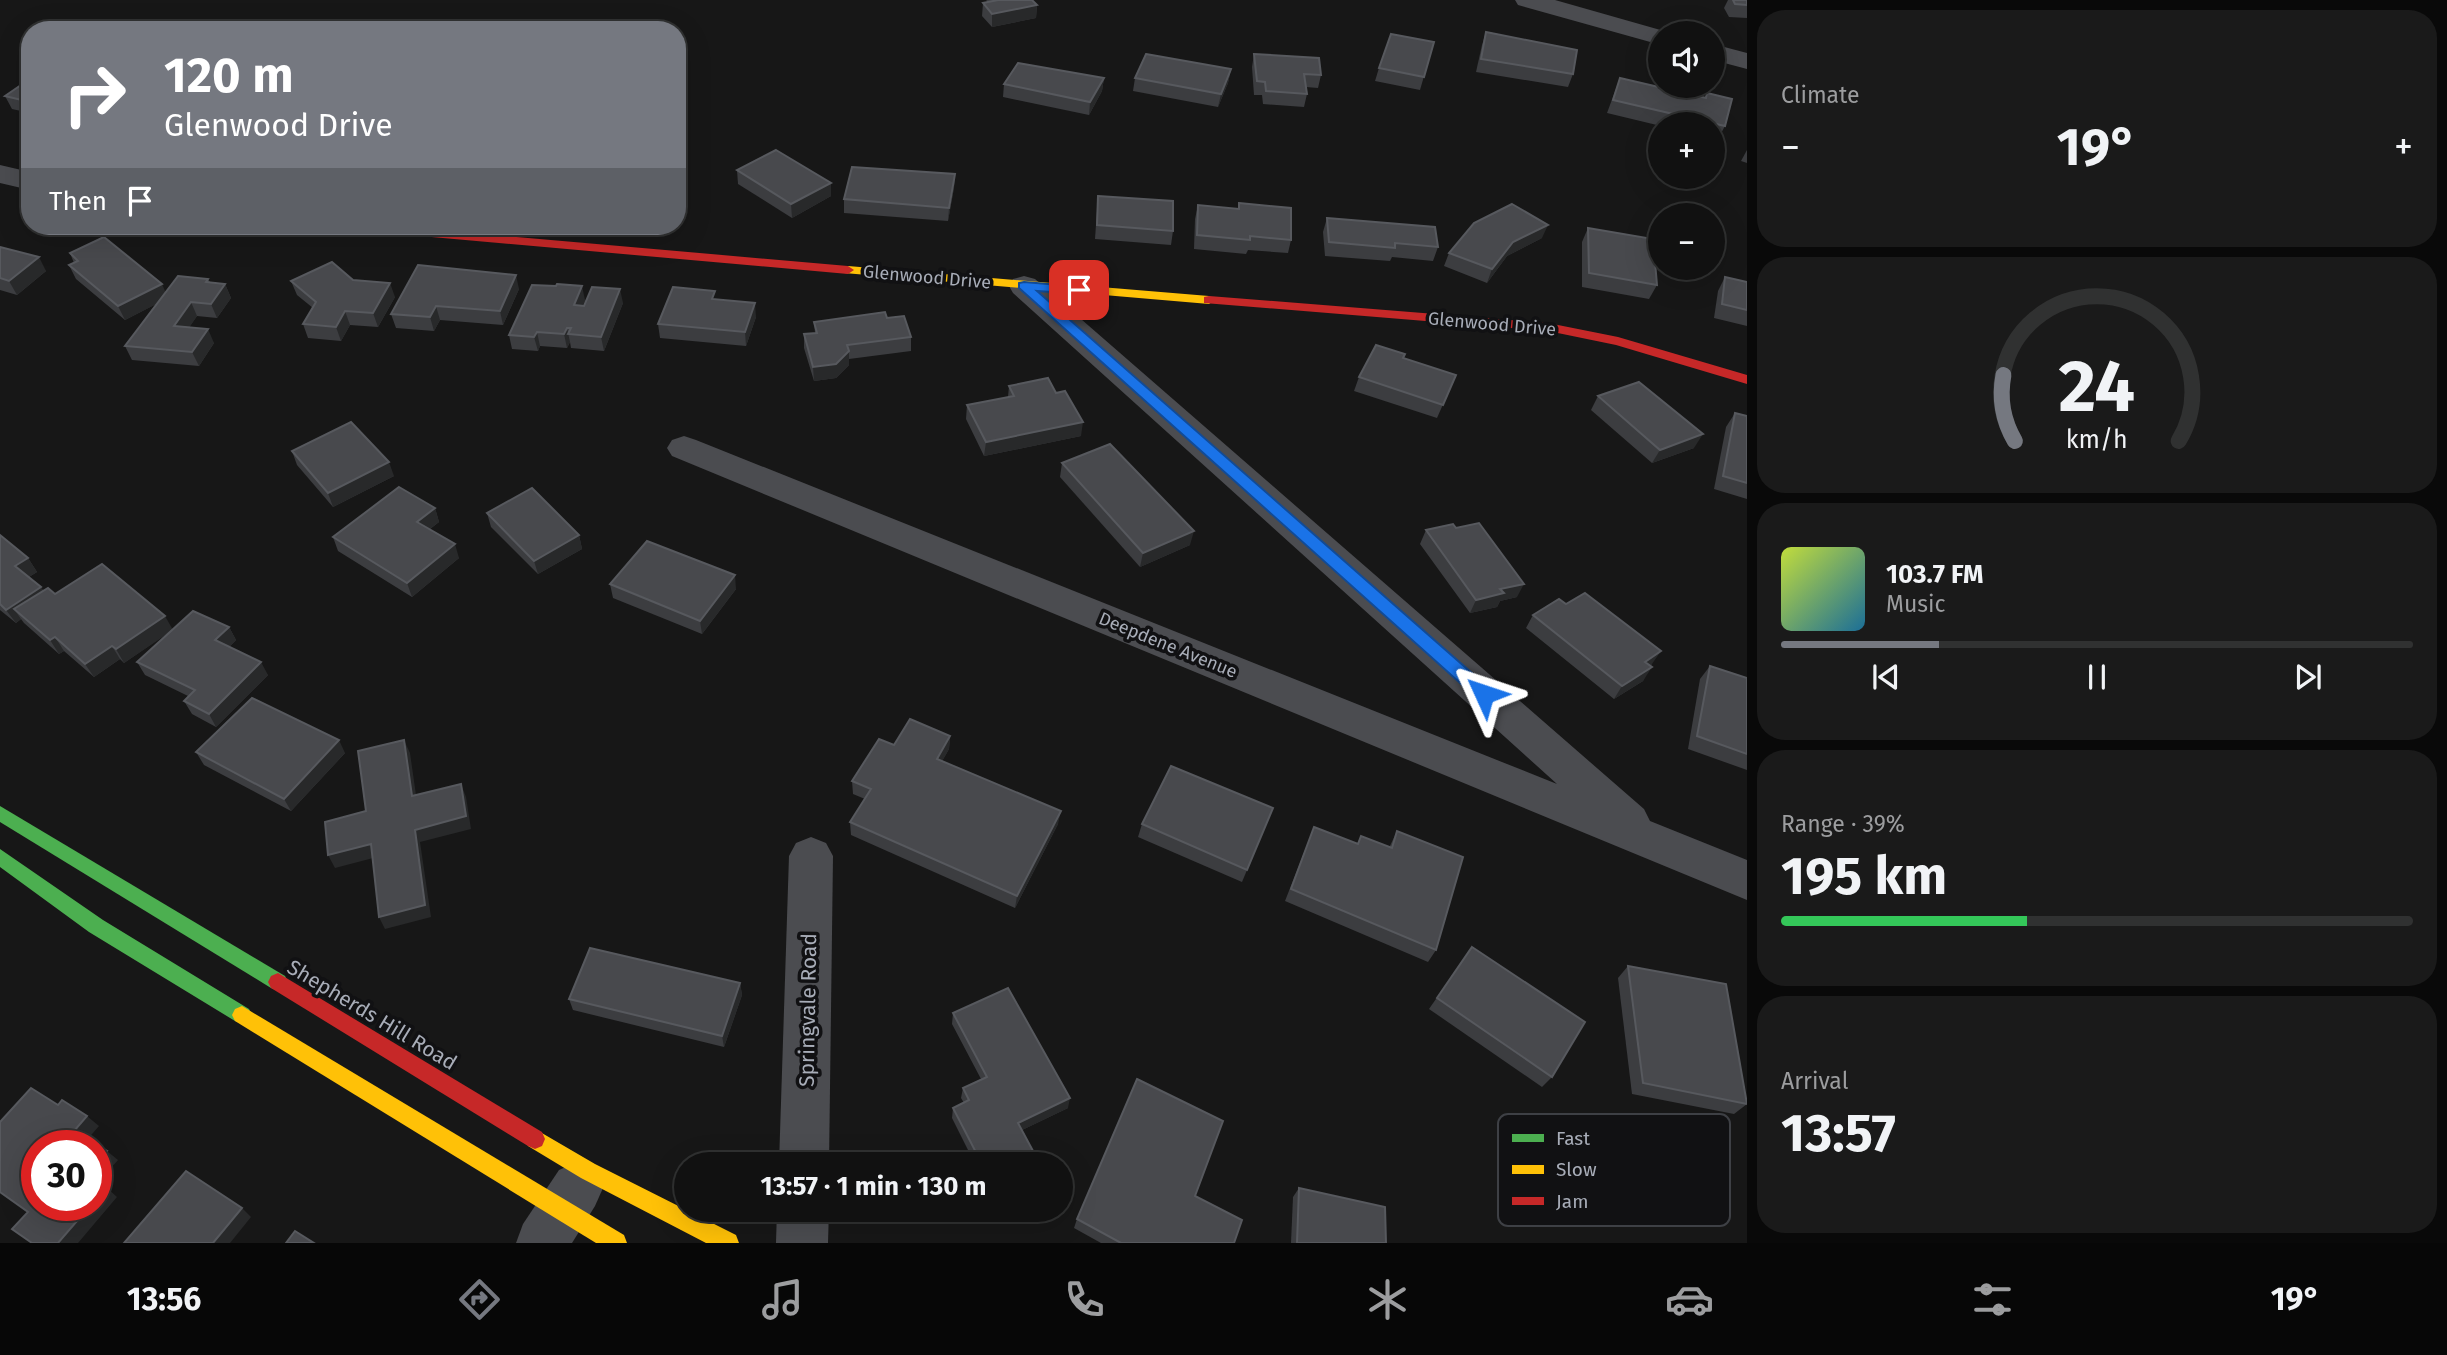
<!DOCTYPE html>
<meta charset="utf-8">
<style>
body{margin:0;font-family:"Fira Sans",sans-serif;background:#1a1a1a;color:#f1f3f6;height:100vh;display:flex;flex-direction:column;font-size:26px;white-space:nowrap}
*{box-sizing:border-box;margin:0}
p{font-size:23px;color:#9c9d9f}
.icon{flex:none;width:38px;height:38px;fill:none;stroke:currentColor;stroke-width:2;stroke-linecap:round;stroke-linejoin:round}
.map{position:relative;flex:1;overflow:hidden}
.drawer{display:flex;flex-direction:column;gap:10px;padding:10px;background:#090909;width:700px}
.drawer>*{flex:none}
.banner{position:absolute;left:21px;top:21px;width:665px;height:214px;border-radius:28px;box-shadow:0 7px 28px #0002,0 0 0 2px #303131;background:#757880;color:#fff;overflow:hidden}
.buttons{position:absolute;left:1648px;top:21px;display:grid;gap:14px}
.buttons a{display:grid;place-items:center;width:77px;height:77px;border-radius:50%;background:#111;box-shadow:0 7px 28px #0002,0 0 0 2px #303131;font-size:35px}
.speed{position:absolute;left:21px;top:1130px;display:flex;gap:14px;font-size:35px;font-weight:700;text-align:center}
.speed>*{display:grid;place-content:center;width:91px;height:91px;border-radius:50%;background:#111;box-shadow:0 7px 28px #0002,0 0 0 2px #303131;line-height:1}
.speed .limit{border:10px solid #d22;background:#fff;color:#111}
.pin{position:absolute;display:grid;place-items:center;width:60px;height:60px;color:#fff;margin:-30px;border-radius:14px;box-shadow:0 4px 10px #0006}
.me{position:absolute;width:77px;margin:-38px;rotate:312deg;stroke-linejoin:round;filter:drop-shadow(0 0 5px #0008)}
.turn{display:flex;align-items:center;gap:24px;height:147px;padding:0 28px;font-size:32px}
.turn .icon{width:91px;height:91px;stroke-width:2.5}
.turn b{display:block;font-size:49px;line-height:60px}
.then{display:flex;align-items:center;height:66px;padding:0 28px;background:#0003;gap:14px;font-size:26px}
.big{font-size:52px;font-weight:700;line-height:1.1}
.drawer .card{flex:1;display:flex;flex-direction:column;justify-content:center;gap:10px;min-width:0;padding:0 24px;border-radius:28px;background:#1a1a1a}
.drawer .dial{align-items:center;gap:0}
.dial svg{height:182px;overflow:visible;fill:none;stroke:#303131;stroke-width:7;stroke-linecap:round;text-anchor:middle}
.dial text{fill:#f1f3f6;stroke:none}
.song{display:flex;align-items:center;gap:21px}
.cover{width:84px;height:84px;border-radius:10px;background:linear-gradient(135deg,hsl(70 70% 55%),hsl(200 70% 35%))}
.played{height:7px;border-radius:4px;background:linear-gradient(90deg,#757880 25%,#303131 25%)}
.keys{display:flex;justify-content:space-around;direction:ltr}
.heat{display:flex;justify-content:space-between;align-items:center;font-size:38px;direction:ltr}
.charge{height:10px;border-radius:5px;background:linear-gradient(90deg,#34c759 39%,#303131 0)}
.trip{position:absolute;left:674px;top:1152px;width:399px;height:70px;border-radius:35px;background:#111;box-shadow:0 7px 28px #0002,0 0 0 2px #303131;font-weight:700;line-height:70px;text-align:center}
.tab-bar{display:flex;height:112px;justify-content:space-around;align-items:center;background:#070707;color:#9c9d9f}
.tab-bar .icon{width:49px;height:49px}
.tab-bar .on{color:#757880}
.tab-bar b{font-size:32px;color:#f1f3f6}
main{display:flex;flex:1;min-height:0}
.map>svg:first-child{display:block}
</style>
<main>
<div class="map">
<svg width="1747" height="1243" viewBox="0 0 1747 1243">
<rect width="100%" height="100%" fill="#171717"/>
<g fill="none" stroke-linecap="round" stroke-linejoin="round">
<g fill="#4b4c50" fill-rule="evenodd">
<polygon points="1515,0 1555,0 1671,33 1661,33 1661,45 1518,5"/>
<polygon points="1713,44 1747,53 1747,69 1713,60"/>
<polygon points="0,165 30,172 30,190 0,183"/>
<polygon points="1024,276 1035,279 1644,809 1650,821 1747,860 1747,900 672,456 667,448 672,440 684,436 696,440 1557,784 1013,293 1009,286 1013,279"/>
<polygon points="811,837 826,843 833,856 829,1164 779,1164 789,856 796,843"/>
<polygon points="577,1162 595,1170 603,1188 595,1206 572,1243 516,1243 523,1224 559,1170"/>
<polygon points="777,1209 829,1209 828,1243 776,1243"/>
</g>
<g fill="#4caf50" fill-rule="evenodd">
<polygon points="0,806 285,976 288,982 285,988 278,991 271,988 0,822"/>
<polygon points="0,849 103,920 249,1009 252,1015 249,1021 242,1024 235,1021 89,932 0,867"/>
</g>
<g fill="#ffc107" fill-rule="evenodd">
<polygon points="848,266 1209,296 1215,300 1209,304 844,273 842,270"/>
<polygon points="242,1006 624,1235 627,1243 596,1243 235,1021 232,1015 235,1009"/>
<polygon points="535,1129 595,1164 736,1235 739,1243 706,1243 581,1178 528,1146 525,1139 528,1132"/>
</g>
<g fill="#c62828" fill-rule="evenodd">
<polygon points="347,226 391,226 848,266 854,270 848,274 353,230"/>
<polygon points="1209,296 1548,323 1618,337 1747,375 1747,384 1616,345 1548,331 1204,303 1204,297"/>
<polygon points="278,973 542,1132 545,1139 542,1146 535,1149 528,1146 271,988 268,982 271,976"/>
</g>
</g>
<g fill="#3c3d40">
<polygon points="986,0 1032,0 1037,5 1036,18 992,27 982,16 983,3 988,2"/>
<polygon points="1728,0 1747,0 1747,18 1729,17 1724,8"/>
<polygon points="1486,32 1573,74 1568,87 1476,72 1482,45"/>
<polygon points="1434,42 1420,90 1375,81 1379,68"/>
<polygon points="1254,54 1321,75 1318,88 1306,87 1307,94 1304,107 1263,104 1262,95 1254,95 1252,67"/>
<polygon points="1231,69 1228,83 1218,107 1133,91 1135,78"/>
<polygon points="1104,78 1102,91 1089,115 1003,97 1004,84"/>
<polygon points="1620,78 1705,98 1707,93 1725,126 1718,139 1713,138 1713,124 1661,124 1661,126 1607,113"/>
<polygon points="30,79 30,113 12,109 5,96"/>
<polygon points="1747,150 1747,163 1741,161"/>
<polygon points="737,170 831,183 831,196 792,218 738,184"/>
<polygon points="955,174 954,188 948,221 844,213 844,199"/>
<polygon points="1098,196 1173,231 1171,245 1095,239"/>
<polygon points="1239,203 1291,240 1288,253 1248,250 1246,254 1194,249 1195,219 1198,205 1238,209"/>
<polygon points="1327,218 1438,247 1433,261 1392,257 1390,261 1325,256 1323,232"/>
<polygon points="1588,228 1657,285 1649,299 1582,287 1582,242"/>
<polygon points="1542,238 1507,256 1487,283 1444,266 1449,253"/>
<polygon points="0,247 46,271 17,295 0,290"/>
<polygon points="70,253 165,292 208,279 210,282 225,284 231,298 217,318 197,316 189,327 214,343 199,366 132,360 125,346 156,304 125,320 76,279 69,265 74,263"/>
<polygon points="1725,277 1747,282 1747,326 1714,318 1718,291"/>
<polygon points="353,280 395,297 378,327 350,325 341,341 308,338 303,324 313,308 297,295 291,281"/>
<polygon points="519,289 503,325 440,320 434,331 396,328 391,314"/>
<polygon points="585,300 582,306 623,303 604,351 571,348 570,342 567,348 540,346 538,351 512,349 509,335"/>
<polygon points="716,300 756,317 746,346 660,338 658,324"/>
<polygon points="887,318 911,337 911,351 849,359 849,365 836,378 814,381 804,348 804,334 815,333 814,322"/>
<polygon points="1404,358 1456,375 1437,418 1354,391 1359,377"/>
<polygon points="1009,386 1081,436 984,456 966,419 967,405 1008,397"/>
<polygon points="1598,396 1694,448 1652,463 1591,410"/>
<polygon points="1735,413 1747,416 1747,499 1714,489 1726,427"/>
<polygon points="292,451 394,476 333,507 297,465"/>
<polygon points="1062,463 1190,545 1140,567 1060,477"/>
<polygon points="435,508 439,522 430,529 459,558 412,597 338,551 333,537"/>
<polygon points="487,513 579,535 582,549 538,574 491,527"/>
<polygon points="1456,528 1517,597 1500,601 1497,607 1470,613 1420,544 1426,530"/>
<polygon points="0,535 28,558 37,572 29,577 44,591 172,629 229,627 236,640 229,647 268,675 216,727 192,714 184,701 188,696 145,675 137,662 169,632 124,663 120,659 94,677 64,651 59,654 24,623 21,619 16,623 0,610"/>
<polygon points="610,584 736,589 702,634 613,598"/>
<polygon points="1533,615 1652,664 1650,666 1643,681 1614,699 1526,628"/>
<polygon points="1710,666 1747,678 1747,770 1688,749 1700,679"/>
<polygon points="950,736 949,749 942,761 1058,824 1015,908 851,835 850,822 865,799 853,794 852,781 894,745"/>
<polygon points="196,752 345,753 291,811 204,765"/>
<polygon points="1273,808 1242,882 1138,837 1142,824"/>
<polygon points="1314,827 1357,844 1361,836 1389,848 1397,831 1436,950 1428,962 1285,901"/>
<polygon points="1472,947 1552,1077 1542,1087 1429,1009"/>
<polygon points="1628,966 1747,1104 1734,1114 1632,1094 1618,978"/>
<polygon points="740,983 742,995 724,1047 573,1010 569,999"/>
<polygon points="953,1013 1068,1108 1022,1130 1040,1164 975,1164 952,1118 953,1108 964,1103 961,1098 963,1088 981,1079 952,1024"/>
<polygon points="1299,1188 1386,1243 1291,1243 1293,1197"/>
<polygon points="1195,1196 1234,1243 1101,1243 1074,1228 1077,1219"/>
</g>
<g fill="#28292a">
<polygon points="1037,5 1036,18 992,27 992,14"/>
<polygon points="1231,69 1228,83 1218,107 1221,94"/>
<polygon points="1104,78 1102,91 1089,115 1090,102"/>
<polygon points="955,174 954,188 948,221 949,208"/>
<polygon points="831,183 831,196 792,218 791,204"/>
<polygon points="1548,225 1542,238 1507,256 1487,283 1492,269 1513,242"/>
<polygon points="39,257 46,271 17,295 9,281"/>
<polygon points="516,275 519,289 503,325 500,311"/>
<polygon points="390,283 395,297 378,327 373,313"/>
<polygon points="162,284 168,298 125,320 118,306"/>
<polygon points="225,284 231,298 217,318 211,304"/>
<polygon points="582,286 585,300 577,319 574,305"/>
<polygon points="620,289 623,303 604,351 601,337"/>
<polygon points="191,302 197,316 181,340 174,326"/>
<polygon points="755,303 756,317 746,346 745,332"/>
<polygon points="436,306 440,320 434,331 430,317"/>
<polygon points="345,311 350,325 341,341 336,327"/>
<polygon points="567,328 570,342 567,348 564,334"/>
<polygon points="208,329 214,343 199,366 192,352"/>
<polygon points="537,332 540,346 538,351 534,337"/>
<polygon points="849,351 849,365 836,378 814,381 813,367"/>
<polygon points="1083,422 1081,436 984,456 986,442"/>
<polygon points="1703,434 1694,448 1652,463 1660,450"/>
<polygon points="389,462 394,476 333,507 328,493"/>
<polygon points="435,508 439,522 422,535 417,522"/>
<polygon points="1194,531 1190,545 1140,567 1143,553"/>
<polygon points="579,535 582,549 538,574 534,561"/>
<polygon points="455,544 459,558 412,597 407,583"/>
<polygon points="28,558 37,572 24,580 15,566"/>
<polygon points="735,575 736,589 702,634 700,621"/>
<polygon points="1524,584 1517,597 1500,601 1497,607 1470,613 1476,600 1500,589"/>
<polygon points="41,587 50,600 14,609 21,619 16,623 6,610"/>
<polygon points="165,616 173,630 124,663 116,649"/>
<polygon points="229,627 236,640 222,654 215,640"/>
<polygon points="55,637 64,651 59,654 50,640"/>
<polygon points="112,646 120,659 94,677 85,664"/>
<polygon points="1661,651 1652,664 1636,675 1645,662"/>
<polygon points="261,662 268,675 216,727 209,714"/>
<polygon points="1652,667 1643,681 1614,699 1622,686"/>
<polygon points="950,736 949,749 936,772 937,759"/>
<polygon points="339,740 345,753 291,811 284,799"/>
<polygon points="404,740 410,753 418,809 412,796"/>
<polygon points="461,784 466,797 471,829 420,842 431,917 385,929 379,917 415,830"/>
<polygon points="1061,811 1058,824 1015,908 1017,896"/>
<polygon points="371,844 377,857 335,868 328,855"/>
<polygon points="740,983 742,995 724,1047 722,1036"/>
<polygon points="1070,1098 1068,1108 1016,1133 1018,1123"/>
<polygon points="87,1116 99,1126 86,1141 74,1131"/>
<polygon points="107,1151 118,1160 97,1184 96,1183 96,1162"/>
<polygon points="106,1187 117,1197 78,1243 58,1243 90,1206 96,1206 96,1198"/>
<polygon points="242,1208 251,1217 230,1243 213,1243"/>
<polygon points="1003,1209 1013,1209 1002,1215"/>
</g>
<g fill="#48494d" stroke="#57595e" stroke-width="2">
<polygon points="998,0 1032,0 1037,5 992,14 983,3"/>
<polygon points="1733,0 1747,0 1747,5 1735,4"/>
<polygon points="1486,32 1577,50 1573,74 1481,59"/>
<polygon points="1391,34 1434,42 1424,77 1379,68"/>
<polygon points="1146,54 1231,69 1221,94 1135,78"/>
<polygon points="1254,54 1319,58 1321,75 1304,74 1307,94 1266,91 1265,82 1257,81"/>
<polygon points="1018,63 1104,78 1090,102 1004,84"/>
<polygon points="1620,78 1706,98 1707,93 1732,99 1725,126 1613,100"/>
<polygon points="30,79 30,102 5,96"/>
<polygon points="776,150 831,183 791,204 737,170"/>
<polygon points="852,167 955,174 949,208 844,199"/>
<polygon points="1098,196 1173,201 1173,231 1097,225"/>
<polygon points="1239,203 1291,208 1291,240 1250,236 1250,240 1197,235 1198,205 1239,209"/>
<polygon points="1512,204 1548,225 1513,242 1492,269 1449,253 1474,223"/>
<polygon points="1327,218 1435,227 1438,247 1395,243 1395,248 1329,242"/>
<polygon points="1588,228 1653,239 1657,285 1589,273"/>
<polygon points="104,237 162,284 118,306 69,265 78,261 70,253"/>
<polygon points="0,247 39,257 9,281 0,278"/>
<polygon points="332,262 353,280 390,283 373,313 345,311 336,327 303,324 316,302 291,281"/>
<polygon points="418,265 516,275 500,311 436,306 430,317 391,314"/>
<polygon points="178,276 208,279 206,282 225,284 211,304 191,302 174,326 208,329 192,352 125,346"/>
<polygon points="1725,277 1747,282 1747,310 1722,304"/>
<polygon points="557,284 582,286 574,305 584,306 592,287 620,289 601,337 568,334 571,328 567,328 564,334 537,332 534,337 509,335 532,285 556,286"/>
<polygon points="673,287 715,291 712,299 755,303 745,332 658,324"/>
<polygon points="885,312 887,318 904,316 911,337 847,345 849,351 836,364 813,367 804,334 817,333 814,322"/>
<polygon points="1376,345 1405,354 1403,358 1456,375 1443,405 1359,377"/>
<polygon points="1048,378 1056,393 1065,391 1083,422 986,442 967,405 1014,396 1009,386"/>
<polygon points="1639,382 1703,434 1660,450 1598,396"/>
<polygon points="1735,413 1747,416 1747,483 1723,476"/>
<polygon points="351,422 389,462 328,493 292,451"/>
<polygon points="1110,444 1194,531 1143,553 1062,463"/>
<polygon points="399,487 435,508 417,522 455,544 407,583 333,537"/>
<polygon points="532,488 579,535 534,561 487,513"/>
<polygon points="1479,523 1524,584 1500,589 1504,593 1476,600 1426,530 1453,524 1456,528"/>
<polygon points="0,535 28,558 15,566 41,587 6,610 0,604"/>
<polygon points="647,541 735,575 700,621 610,584"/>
<polygon points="102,564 165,616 116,649 112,646 85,664 55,637 50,640 14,609 48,588 55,594"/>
<polygon points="1585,593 1661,651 1645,662 1652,667 1622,686 1533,615 1559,599 1566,604"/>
<polygon points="193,611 229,627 215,640 261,662 209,714 184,701 195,690 137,662"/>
<polygon points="1710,666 1747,678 1747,754 1697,736"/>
<polygon points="252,698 339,740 284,799 196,752"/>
<polygon points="910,719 950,736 937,759 1061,811 1017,896 850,822 871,789 852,781 879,739 894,745"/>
<polygon points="404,740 412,796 461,784 466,816 415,830 425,905 379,917 371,844 328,855 325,822 366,811 358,751"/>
<polygon points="1171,766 1273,808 1247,870 1142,824"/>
<polygon points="1314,827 1358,844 1361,836 1392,848 1397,831 1463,857 1436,950 1291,889"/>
<polygon points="1472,947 1585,1022 1552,1077 1437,998"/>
<polygon points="590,948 740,983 722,1036 569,999"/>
<polygon points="1628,966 1726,984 1747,1104 1643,1083"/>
<polygon points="1008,988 1070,1098 1018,1123 1040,1164 982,1164 953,1108 969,1100 963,1088 987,1077 953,1013"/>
<polygon points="1137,1079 1223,1121 1195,1196 1242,1220 1234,1243 1121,1243 1077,1219"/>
<polygon points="31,1088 58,1105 62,1100 87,1116 74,1131 107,1151 96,1162 96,1146 37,1146 37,1206 90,1206 58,1243 32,1243 12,1229 28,1212 0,1192 0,1122"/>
<polygon points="186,1171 242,1208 213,1243 124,1243"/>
<polygon points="96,1181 106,1187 96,1198"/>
<polygon points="1299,1188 1385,1207 1386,1243 1297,1243"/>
<polygon points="295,1231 314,1243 286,1243"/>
</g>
<polygon fill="#1a73e8" stroke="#114b97" stroke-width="2" points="1024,282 1084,287 1085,290 1079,294 1037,291 1490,689 1493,694 1490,699 1478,699 1019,288 1019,283"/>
<g text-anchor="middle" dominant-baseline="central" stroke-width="7" stroke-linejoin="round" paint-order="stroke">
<g font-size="18" fill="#a8adb8" stroke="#111113">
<text transform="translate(927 277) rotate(5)">Glenwood Drive</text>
<text transform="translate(1492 324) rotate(5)">Glenwood Drive</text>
<text transform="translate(1168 645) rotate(22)">Deepdene Avenue</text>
</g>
<g font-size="21" fill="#a8adb8" stroke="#111113">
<text transform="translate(808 1010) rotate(-89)">Springvale Road</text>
<text transform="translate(372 1015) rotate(31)">Shepherds Hill Road</text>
</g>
</g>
<rect x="1498" y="1114" width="232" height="112" rx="10" fill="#111113" stroke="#3e4045" stroke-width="2"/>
<rect x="1512" y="1134" width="32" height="8" fill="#4caf50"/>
<rect x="1512" y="1165" width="32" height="9" fill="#ffc107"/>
<rect x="1512" y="1197" width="32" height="8" fill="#c62828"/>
<g font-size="19" fill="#a8adb8">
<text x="1556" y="1145">Fast</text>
<text x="1556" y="1176">Slow</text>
<text x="1556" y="1208">Jam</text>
</g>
</svg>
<div class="buttons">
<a><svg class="icon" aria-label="sound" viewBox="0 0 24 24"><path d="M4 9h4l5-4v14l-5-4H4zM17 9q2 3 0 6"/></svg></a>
<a>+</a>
<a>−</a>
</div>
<div class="speed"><div class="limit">30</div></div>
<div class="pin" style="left:1079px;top:290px;background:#d93025"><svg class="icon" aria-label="arrive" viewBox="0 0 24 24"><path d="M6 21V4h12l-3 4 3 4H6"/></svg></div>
<svg class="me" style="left:1484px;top:694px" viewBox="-20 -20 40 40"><path d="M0-17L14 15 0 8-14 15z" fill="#1a73e8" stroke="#fff" stroke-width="4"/></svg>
<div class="trip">13:57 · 1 min · 130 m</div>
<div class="banner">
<div class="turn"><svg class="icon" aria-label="right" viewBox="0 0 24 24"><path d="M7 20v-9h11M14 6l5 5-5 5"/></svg><div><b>120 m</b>Glenwood Drive</div></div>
<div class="then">Then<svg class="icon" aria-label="arrive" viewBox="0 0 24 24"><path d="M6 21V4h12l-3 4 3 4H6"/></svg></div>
</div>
</div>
<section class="drawer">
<div class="card"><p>Climate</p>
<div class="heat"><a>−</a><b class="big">19°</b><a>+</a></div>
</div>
<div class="card dial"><svg viewBox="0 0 100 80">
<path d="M14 69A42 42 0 1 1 86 69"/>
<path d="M14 69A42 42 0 0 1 9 40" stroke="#757880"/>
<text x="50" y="56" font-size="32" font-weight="700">24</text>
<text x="50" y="72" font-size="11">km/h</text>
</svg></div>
<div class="card">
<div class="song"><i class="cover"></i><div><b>103.7 FM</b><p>Music</p></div></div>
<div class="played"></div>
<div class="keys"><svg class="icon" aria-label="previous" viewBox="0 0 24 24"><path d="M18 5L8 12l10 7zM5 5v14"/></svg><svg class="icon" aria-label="pause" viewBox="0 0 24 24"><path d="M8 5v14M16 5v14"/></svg><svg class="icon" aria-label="next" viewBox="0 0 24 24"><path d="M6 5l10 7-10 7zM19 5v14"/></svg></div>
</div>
<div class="card"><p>Range · 39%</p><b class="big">195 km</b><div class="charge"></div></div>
<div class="card"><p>Arrival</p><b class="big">13:57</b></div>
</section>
</main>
<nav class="tab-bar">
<b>13:56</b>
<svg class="icon on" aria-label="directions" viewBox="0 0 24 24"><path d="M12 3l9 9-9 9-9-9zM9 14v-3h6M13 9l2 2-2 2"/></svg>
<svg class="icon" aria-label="music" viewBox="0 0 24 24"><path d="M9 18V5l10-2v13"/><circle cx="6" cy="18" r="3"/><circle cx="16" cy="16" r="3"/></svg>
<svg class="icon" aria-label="phone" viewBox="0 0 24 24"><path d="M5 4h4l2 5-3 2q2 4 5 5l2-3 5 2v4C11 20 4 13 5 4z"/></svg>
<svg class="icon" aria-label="climate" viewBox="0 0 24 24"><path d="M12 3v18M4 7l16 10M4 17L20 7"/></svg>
<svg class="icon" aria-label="car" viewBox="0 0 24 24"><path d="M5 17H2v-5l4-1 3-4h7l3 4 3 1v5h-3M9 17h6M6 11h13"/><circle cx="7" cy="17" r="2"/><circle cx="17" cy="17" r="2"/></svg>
<svg class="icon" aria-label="filters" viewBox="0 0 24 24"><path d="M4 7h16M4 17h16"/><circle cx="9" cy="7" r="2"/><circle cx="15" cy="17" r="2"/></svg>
<b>19°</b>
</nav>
